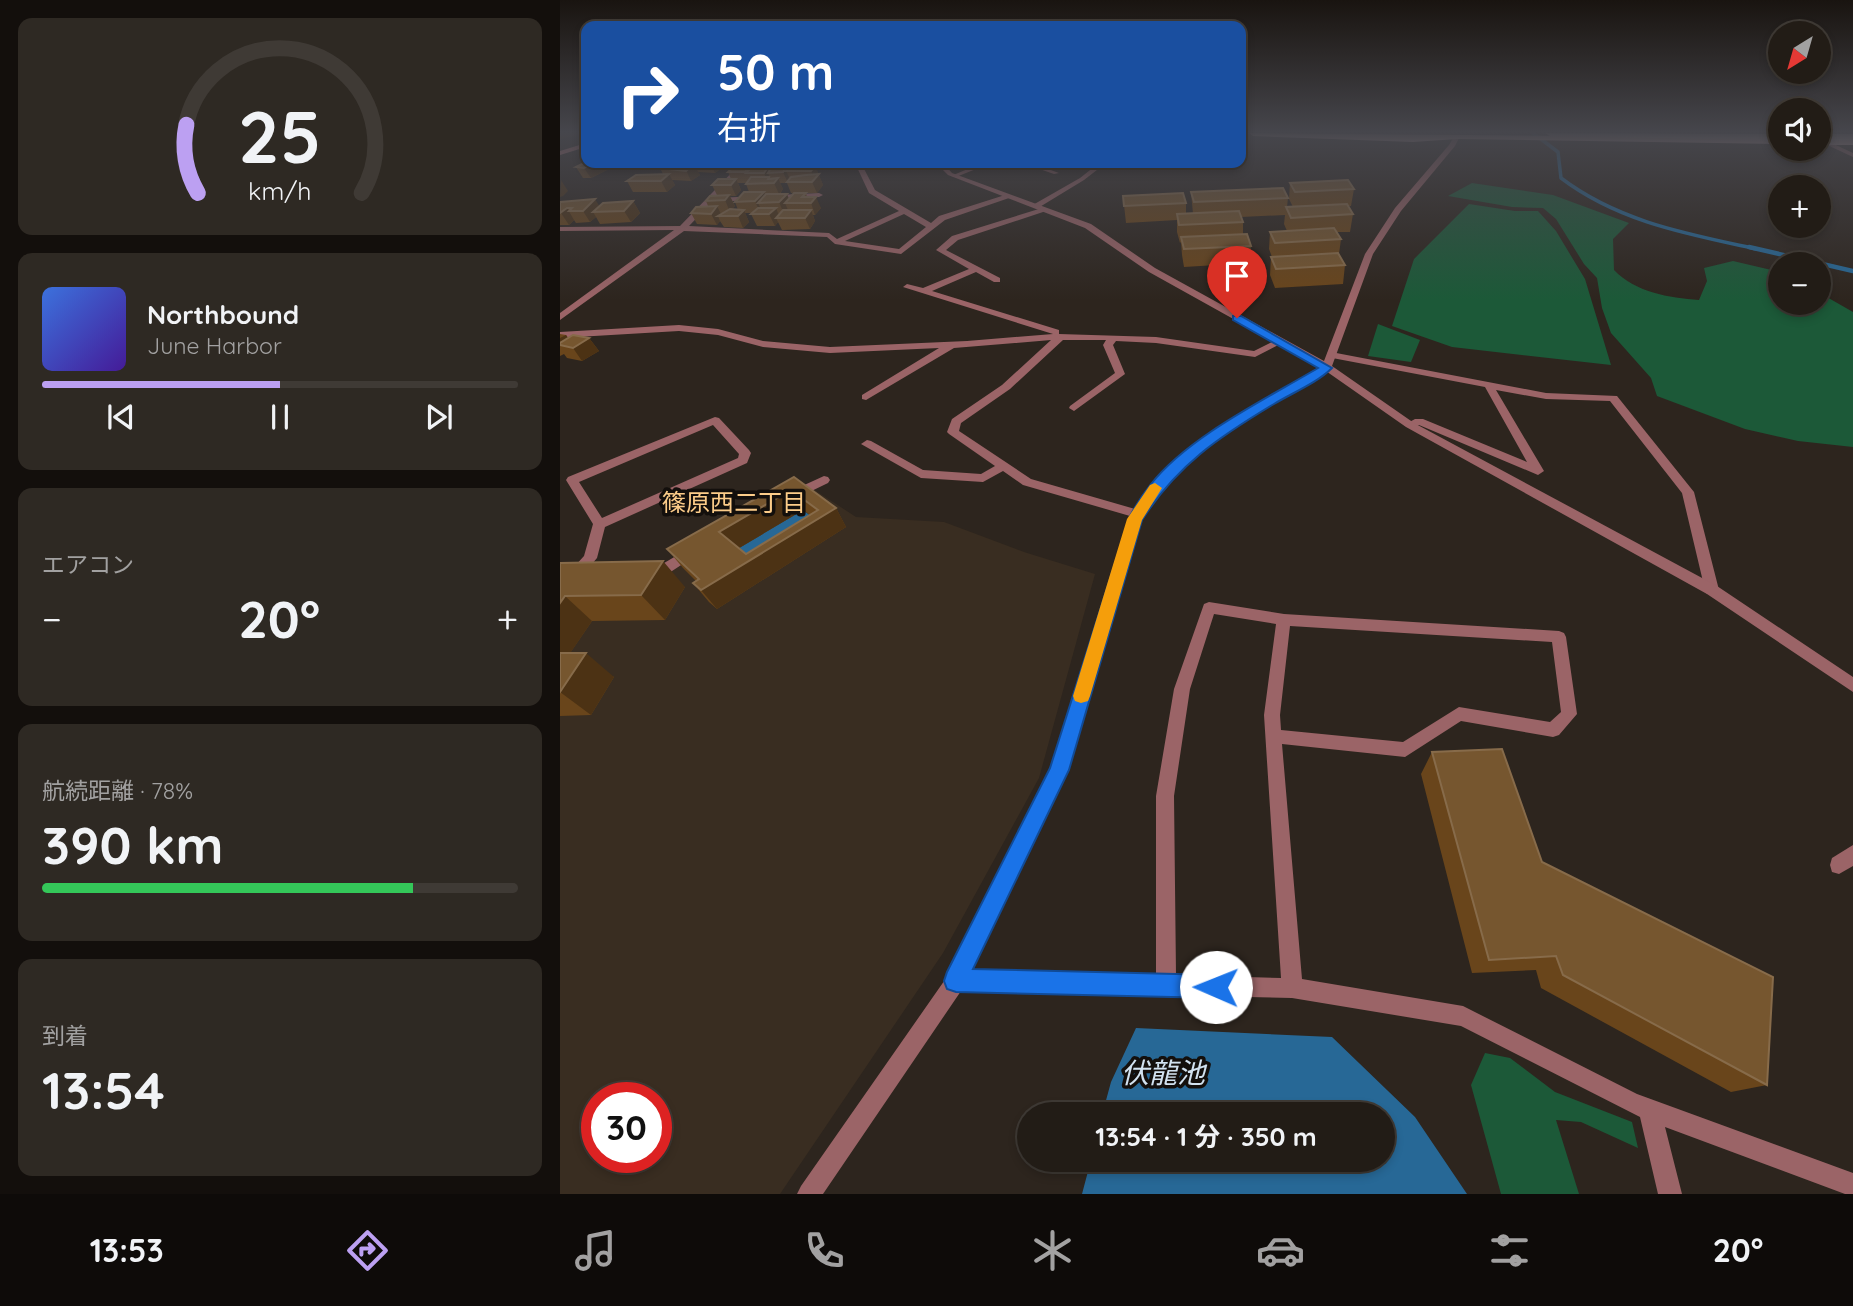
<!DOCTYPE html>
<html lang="ja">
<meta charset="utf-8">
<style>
body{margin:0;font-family:Quicksand,"Noto Sans JP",sans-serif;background:#2e2923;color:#f1f3f6;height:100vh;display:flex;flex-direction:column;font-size:26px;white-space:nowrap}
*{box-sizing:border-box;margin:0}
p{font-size:23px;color:#a2a1a1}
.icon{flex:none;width:38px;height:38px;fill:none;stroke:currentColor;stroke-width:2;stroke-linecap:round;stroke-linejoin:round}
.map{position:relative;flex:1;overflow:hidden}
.drawer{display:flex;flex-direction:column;gap:18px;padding:18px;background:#130f0c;width:560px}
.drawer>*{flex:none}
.top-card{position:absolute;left:21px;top:21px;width:665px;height:147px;border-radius:14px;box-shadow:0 4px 10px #0003,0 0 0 2px #3f3a35;background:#1a4fa0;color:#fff;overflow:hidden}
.needle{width:46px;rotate:217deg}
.fabs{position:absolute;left:1208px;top:21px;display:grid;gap:14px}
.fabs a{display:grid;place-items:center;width:63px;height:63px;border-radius:50%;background:#221c16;box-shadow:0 4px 10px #0003,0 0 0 2px #3f3a35;font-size:35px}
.speed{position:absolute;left:21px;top:1082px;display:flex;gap:14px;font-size:35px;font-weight:700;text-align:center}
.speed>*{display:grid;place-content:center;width:91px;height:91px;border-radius:50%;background:#221c16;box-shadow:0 4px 10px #0003,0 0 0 2px #3f3a35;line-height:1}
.speed .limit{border:10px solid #d22;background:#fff;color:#111}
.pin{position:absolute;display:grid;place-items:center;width:60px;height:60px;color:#fff;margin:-72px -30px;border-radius:50% 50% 50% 0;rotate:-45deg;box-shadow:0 0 7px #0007}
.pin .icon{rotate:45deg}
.me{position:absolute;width:77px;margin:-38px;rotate:271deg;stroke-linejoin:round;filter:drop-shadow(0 0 5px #0008)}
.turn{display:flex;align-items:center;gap:24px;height:147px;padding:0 21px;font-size:32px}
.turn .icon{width:91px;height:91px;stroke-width:2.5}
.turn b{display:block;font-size:49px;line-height:60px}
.big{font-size:52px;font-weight:700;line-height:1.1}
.drawer .tile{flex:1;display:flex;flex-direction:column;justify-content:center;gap:10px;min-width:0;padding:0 24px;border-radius:14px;background:#2e2923}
.drawer .dial{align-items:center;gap:0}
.dial svg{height:182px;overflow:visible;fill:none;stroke:#3f3a35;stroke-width:7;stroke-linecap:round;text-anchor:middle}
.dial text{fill:#f1f3f6;stroke:none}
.song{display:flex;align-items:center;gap:21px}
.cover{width:84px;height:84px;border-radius:10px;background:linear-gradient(135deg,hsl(220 70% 55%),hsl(260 70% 35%))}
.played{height:7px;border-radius:4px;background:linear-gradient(90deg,#bca0f2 50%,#3f3a35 50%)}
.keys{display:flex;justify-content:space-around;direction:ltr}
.heat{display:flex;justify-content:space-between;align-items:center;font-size:38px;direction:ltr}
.charge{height:10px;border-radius:5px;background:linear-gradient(90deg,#34c759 78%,#3f3a35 0)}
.trip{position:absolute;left:457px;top:1102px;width:378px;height:70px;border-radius:35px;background:#221c16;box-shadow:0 4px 10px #0003,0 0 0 2px #3f3a35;font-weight:700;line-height:70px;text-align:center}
.tabs{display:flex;height:112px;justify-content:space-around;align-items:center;background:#0e0b09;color:#a2a1a1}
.tabs .icon{width:49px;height:49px}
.tabs .current{color:#bca0f2}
.tabs b{font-size:32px;color:#f1f3f6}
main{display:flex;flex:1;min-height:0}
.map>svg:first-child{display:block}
</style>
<main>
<section class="drawer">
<div class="tile dial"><svg viewBox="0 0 100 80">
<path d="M14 69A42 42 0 1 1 86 69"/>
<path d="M14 69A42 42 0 0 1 9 39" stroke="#bca0f2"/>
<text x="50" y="56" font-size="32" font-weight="700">25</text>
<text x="50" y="72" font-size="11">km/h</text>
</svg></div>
<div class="tile">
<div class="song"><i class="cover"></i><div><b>Northbound</b><p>June Harbor</p></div></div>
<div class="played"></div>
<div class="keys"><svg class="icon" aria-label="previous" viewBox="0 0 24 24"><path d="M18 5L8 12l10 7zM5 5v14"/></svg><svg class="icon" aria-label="pause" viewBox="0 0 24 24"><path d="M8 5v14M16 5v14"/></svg><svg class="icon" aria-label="next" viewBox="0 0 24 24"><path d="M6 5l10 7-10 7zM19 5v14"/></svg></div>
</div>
<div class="tile"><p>エアコン</p>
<div class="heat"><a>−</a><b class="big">20°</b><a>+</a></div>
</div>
<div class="tile"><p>航続距離 · 78%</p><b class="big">390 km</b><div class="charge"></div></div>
<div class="tile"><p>到着</p><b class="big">13:54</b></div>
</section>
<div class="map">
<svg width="1293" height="1194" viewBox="0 0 1293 1194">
<rect width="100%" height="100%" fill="#2d251e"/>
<path fill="#392d21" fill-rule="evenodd" d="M253 489 296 517 384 522 464 552 535 574 479 778 383 953 220 1194H0V576H104L203 515ZM37 1097H96V1157H37Z"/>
<g fill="#1c5938">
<path d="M912 183 993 195 1069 223 1053 239 1054 270C1075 292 1109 298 1139 300L1147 281 1144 268 1173 261 1220 272V303H1258V292L1293 312V447L1238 441 1185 429 1097 396 1091 378 1051 333 1042 308 1037 278 1024 264 996 219 983 208 952 207 888 196Z"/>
<polygon points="909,204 955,211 978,211 996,231 1025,279 1051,365 892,347 832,326 854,259"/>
<polygon points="818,324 860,340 851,362 808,356"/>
<polygon points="925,1053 950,1058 995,1092 1072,1122 1078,1148 1021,1122 996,1120 1019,1194 941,1194 911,1085"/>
</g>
<g fill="#276896">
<polygon points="243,510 269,530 200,573 174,551"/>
<polygon points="576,1028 772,1037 855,1117 907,1194 522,1194 531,1160 822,1160 822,1115 542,1115 551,1082"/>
</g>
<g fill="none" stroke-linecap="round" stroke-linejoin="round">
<path stroke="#276896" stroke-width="3.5" d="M973 133 998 152 1001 178C1059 222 1128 234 1197 249"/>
<polyline stroke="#276896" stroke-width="4.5" points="1189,247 1293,271"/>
<g fill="#9b6467" fill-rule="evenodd">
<path d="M181 163H188L156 198 259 193 263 195 259 197 152 202 129 226 269 233 277 239 339 211 309 193 295 163H301L315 190 371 223 379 216 445 195 452 197 385 220 341 254 275 244 267 237 124 231 0 320V313L114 230 0 231V227L120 226ZM344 214 366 227 339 249 285 241Z"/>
<polygon points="422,163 431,163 396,177 391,176"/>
<polygon points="462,163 471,163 499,173 494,174"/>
<polygon points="539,163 546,163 524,180 478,208 471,206 520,178"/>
<path d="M482 208 489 210 398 240 386 250 440 278V282H434L416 272 372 291 499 330V334L596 337 694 351 716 340 724 342 695 357 596 343 556 341 553 345 565 374 514 411 509 408 510 406 555 373 543 345 546 340H503L450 389 401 423 399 431 471 479 575 509C618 440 695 405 763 365L772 367 679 423 635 455 599 490 581 520 507 770 411 971 596 975V796L614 689 644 604 649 602 724 614 999 631 1004 633 1006 637 1017 714 999 735 993 737 901 721 845 757 722 744 742 979 903 1006 1077 1094 1293 1173V1194H1285L1105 1127 1122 1194H1098L1080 1117 901 1026 732 998 401 991 263 1194H237L241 1186 389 974 491 769 570 516 463 485 443 471 423 482 361 478 301 444 307 440 311 441 363 470 421 474 435 466 389 434 387 432 392 419 442 385 491 340 394 348 306 400 302 399V395L379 348 270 353 203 347 158 335 119 331 0 338V332L119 325 158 329 203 341 270 347 407 341 493 334 343 287 347 284 363 288 409 269 376 250 392 236ZM654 614 716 624 704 715 721 978 616 975 614 796 630 689ZM730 626 992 642 1001 712 990 722 899 707 843 742 721 730 720 715Z"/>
<polygon points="771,352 986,393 1057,396 1134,492 1159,590 1157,594 1147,594 1145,590 1122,493 1050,401 986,399 936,390 984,471 978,475 859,425 850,428 844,425 855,419 863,419 967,462 925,387 767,357 767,353"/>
<path d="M155 417 159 418 189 450 191 453 187 463 45 527 37 558 26 571H16L14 567 24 556 33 524 6 480 8 477ZM153 425 179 454 178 458 42 518 19 482Z"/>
<polygon points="264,476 268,477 270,480 268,483 237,498 233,499 227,495 229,492"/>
<polygon points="133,546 140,551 138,554 106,575 87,575 85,571 87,567 99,566"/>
<polygon points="1293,845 1293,866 1279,874 1272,872 1270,865 1272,858"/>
</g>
<g fill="#9b6467" fill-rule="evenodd">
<polygon points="895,135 900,136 895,146 841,211 813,254 772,366 854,423 1157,586 1293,677 1293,692 1147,594 846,427 763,369 589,272 525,228 388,175 376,163 383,163 392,173 531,224 595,268 764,361 805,254 835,208 889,145"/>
<polygon points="1265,140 1293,153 1293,157 1263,143"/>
</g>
<polygon fill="#dd868b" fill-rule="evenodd" points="26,143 26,147 0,155 0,151"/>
<g fill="#f7c6c8" fill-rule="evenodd">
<polygon points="689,133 1220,138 1220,144 897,139 853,142 693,136"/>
<rect x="1258" y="139" width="35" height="6"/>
</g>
<g fill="#f9dcdd" fill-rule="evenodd">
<polygon points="985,133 1220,134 1220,140 990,136"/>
<rect x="1258" y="134" width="35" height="6"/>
</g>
</g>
<g fill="#69451b" fill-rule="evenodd">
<polygon points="108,163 160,163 162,168 155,173 138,172 140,175 131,181 112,180 115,185 107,192 73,192 67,181 103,174 100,168 108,164"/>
<path d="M181 163H206L209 170 211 168 209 163H231L232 166 228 170 241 165 240 163H259L258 168H256L263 185 257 193H231L227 183H220L223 189 220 194 229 199 246 193 247 197 261 208 255 215H253L255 221 250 229 222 230 218 222 215 226H197L191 214 193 213H185L189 222 183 228 164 227 160 221 157 225 137 224 131 213 148 206 146 201 157 195 152 185 171 179 168 172 183 166ZM178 183H187L186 184 189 192 175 202 178 210 172 209 175 206 170 196H176L181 190Z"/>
<polygon points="16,167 47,170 31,178 23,178"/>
<polygon points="730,183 794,189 791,206 788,206 793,214 790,232 777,232 781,239 779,254 785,265 783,284 715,288 710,275 711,257 712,257 709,249 710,232 727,231 724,224 725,215 681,217 683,222 683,234 691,246 690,263 624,267 622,255 621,242 620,243 617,232 617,220 566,223 563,196 626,203 626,214 633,214 631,192 728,198 727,207 733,207 729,199"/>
<polygon points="0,201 1,202 39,206 73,201 80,213 71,222 40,224 36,217 30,222 16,223 14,220 9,225 0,225"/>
<polygon points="0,334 6,335 8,338 29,338 39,351 22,361 7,358 4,354 0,356"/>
<path d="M234 477 276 508 286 527 157 609 149 602 133 583 136 581 123 568 107 549ZM243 510 250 515 186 554 179 548Z"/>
<polygon points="0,563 125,587 105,620 32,621 10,653 54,677 31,715 0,716"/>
<polygon points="872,752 982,862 1207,1085 1171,1092 981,988 976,970 912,973 861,774"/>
</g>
<g fill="#4c3214">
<polygon points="0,133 26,133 0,139"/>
<polygon points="34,163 42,163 47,170 31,178 24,168"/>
<polygon points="123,163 133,163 140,175 131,181"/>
<polygon points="150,163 160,163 162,168 155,173"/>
<polygon points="199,163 206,163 208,167 203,172"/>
<polygon points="225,163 231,163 232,166 226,171 230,179 228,183 223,172 226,167"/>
<polygon points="240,163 259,163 258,168 256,168 263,185 257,193 252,182 254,180 251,171 242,169"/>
<polygon points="208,167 211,173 208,173 212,183 208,183 204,173"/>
<polygon points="109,174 115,185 107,192 101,181"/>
<polygon points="218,178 223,189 219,194 214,183"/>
<polygon points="176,179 181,190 176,196 171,185"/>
<polygon points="1,180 8,191 3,196 0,197"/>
<polygon points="204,192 208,202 198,203 202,211 200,213 195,201"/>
<polygon points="227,194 231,203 225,203 228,210 224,214 219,202"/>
<polygon points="169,195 175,206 170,212 165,200"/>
<polygon points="256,197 261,208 255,215 251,203"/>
<polygon points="35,199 42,210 33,212 36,217 30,222 23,211"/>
<polygon points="73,201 80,213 71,222 64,211"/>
<polygon points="157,206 162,216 158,216 160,221 157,225 151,214"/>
<polygon points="7,208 14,220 9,225 1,213"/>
<polygon points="216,208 220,218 216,218 218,222 215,226 209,214"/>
<polygon points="184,210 189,222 183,228 178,216"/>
<polygon points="251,210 255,221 250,229 245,218"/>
<polygon points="6,335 15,347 29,338 39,351 22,361 13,348 0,345 0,338"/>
<polygon points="231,490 243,510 174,551 159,532"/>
<polygon points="276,508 286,527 157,609 141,590"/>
<polygon points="103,561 125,587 105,620 81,595"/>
<polygon points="5,596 32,621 0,668 0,603"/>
<polygon points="26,653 54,677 31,715 0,692"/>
</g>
<g fill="#76562f" stroke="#876b4a" stroke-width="2" fill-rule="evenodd">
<polygon points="26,162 34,163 24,168 16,167"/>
<polygon points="105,164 134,164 126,171 100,168"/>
<polygon points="236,165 255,166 251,171 226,171"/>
<polygon points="174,166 191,166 185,172 168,172"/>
<polygon points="208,167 204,173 186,173 191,168"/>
<polygon points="226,167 223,172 208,173 211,168"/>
<polygon points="109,174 101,181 67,181 76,175"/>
<polygon points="259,174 252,182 227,182 231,177 246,175"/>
<polygon points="191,177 209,177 208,179 218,178 214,183 186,184"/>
<polygon points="158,179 176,179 171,185 152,185"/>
<polygon points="788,180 794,189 735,192 730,183"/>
<polygon points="723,188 728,198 634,202 631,192"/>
<polygon points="184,192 204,192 195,201 175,202"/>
<polygon points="234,193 246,193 242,197 256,197 251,203 225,203"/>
<polygon points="623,193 626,203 564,206 563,196"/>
<polygon points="206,194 227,194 219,202 198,203"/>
<polygon points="169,195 165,200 146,201 150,196"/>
<polygon points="35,199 23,211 9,211 12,208 7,208 0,213 0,202"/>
<polygon points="73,201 64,211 33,212 43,203"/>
<polygon points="787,204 793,214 731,218 726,207"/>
<polygon points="157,206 151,214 131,213 136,207"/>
<polygon points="198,208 216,208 209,214 191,214"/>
<polygon points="170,209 184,210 178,216 158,216"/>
<polygon points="223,210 251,210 245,218 216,218"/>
<polygon points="679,211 683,222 619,225 617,214"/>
<polygon points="774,228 781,239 715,243 710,232"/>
<polygon points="687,234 691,246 624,249 621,237"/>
<polygon points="778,253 785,265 716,269 711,257"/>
<polygon points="13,335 29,338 13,348 0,345 0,343"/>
<path d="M234 477 276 508 141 590 133 583 139 579 107 549ZM231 490 258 510 186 554 159 532Z"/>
<polygon points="103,561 81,595 5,596 0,603 0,563"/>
<polygon points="0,653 26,653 0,692"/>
<polygon points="942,749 982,862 1213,977 1207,1085 1003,975 996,956 929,960 872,752"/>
</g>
<linearGradient id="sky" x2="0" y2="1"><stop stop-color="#191410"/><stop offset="0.44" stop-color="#46464c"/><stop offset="1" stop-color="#46464c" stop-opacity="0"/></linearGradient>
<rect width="1293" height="300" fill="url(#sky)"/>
<path fill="#1a73e8" stroke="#114b97" stroke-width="2" d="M673 316H681L772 368C757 383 732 393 714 404 659 437 617 465 582 520L509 770 413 969 656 975 665 978 668 987 665 995 656 998 396 992 387 989 384 981 387 972 490 768 570 516C576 505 583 494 591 484 629 436 706 399 758 368L673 320Z"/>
<polygon fill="#f59e0b" points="595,483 602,488 582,520 530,696 528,701 521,703 515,701 513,696 567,519 590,485"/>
<g text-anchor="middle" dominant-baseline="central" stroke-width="7" stroke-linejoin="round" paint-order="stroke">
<g font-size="24" fill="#fccc89" stroke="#130f0c">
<text x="174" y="502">篠原西二丁目</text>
</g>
<g font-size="28" font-style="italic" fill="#d2e2f0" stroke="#130f0c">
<text x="603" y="1072">伏龍池</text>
</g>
</g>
</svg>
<div class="fabs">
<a><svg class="needle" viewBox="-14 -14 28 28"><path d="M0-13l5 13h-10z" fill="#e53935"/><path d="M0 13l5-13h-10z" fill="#a2a1a1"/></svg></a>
<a><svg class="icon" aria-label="sound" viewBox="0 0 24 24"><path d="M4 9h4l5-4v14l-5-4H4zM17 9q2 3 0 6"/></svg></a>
<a>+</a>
<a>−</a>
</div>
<div class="speed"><div class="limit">30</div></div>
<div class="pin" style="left:677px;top:318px;background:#d93025"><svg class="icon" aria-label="arrive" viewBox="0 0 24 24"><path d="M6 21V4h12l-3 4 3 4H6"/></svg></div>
<svg class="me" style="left:656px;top:987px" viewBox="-20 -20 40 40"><circle r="19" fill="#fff"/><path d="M0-13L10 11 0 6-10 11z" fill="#1a73e8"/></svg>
<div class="trip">13:54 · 1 分 · 350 m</div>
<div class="top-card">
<div class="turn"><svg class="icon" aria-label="right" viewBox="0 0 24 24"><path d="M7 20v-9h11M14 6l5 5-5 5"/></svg><div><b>50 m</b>右折</div></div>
</div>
</div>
</main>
<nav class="tabs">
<b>13:53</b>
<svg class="icon current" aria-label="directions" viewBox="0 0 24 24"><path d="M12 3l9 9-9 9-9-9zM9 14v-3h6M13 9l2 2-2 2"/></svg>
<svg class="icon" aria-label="music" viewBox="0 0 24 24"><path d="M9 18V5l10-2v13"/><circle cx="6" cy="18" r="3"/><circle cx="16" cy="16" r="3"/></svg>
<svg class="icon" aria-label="phone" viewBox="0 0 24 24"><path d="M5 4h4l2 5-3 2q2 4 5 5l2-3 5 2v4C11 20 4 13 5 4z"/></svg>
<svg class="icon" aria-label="climate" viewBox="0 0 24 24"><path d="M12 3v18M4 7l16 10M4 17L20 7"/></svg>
<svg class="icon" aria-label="car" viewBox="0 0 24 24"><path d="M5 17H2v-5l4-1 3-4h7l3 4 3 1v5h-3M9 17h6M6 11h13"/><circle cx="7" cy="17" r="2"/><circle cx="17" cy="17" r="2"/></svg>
<svg class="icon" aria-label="filters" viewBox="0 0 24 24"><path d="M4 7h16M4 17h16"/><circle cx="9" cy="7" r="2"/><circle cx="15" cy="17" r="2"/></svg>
<b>20°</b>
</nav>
